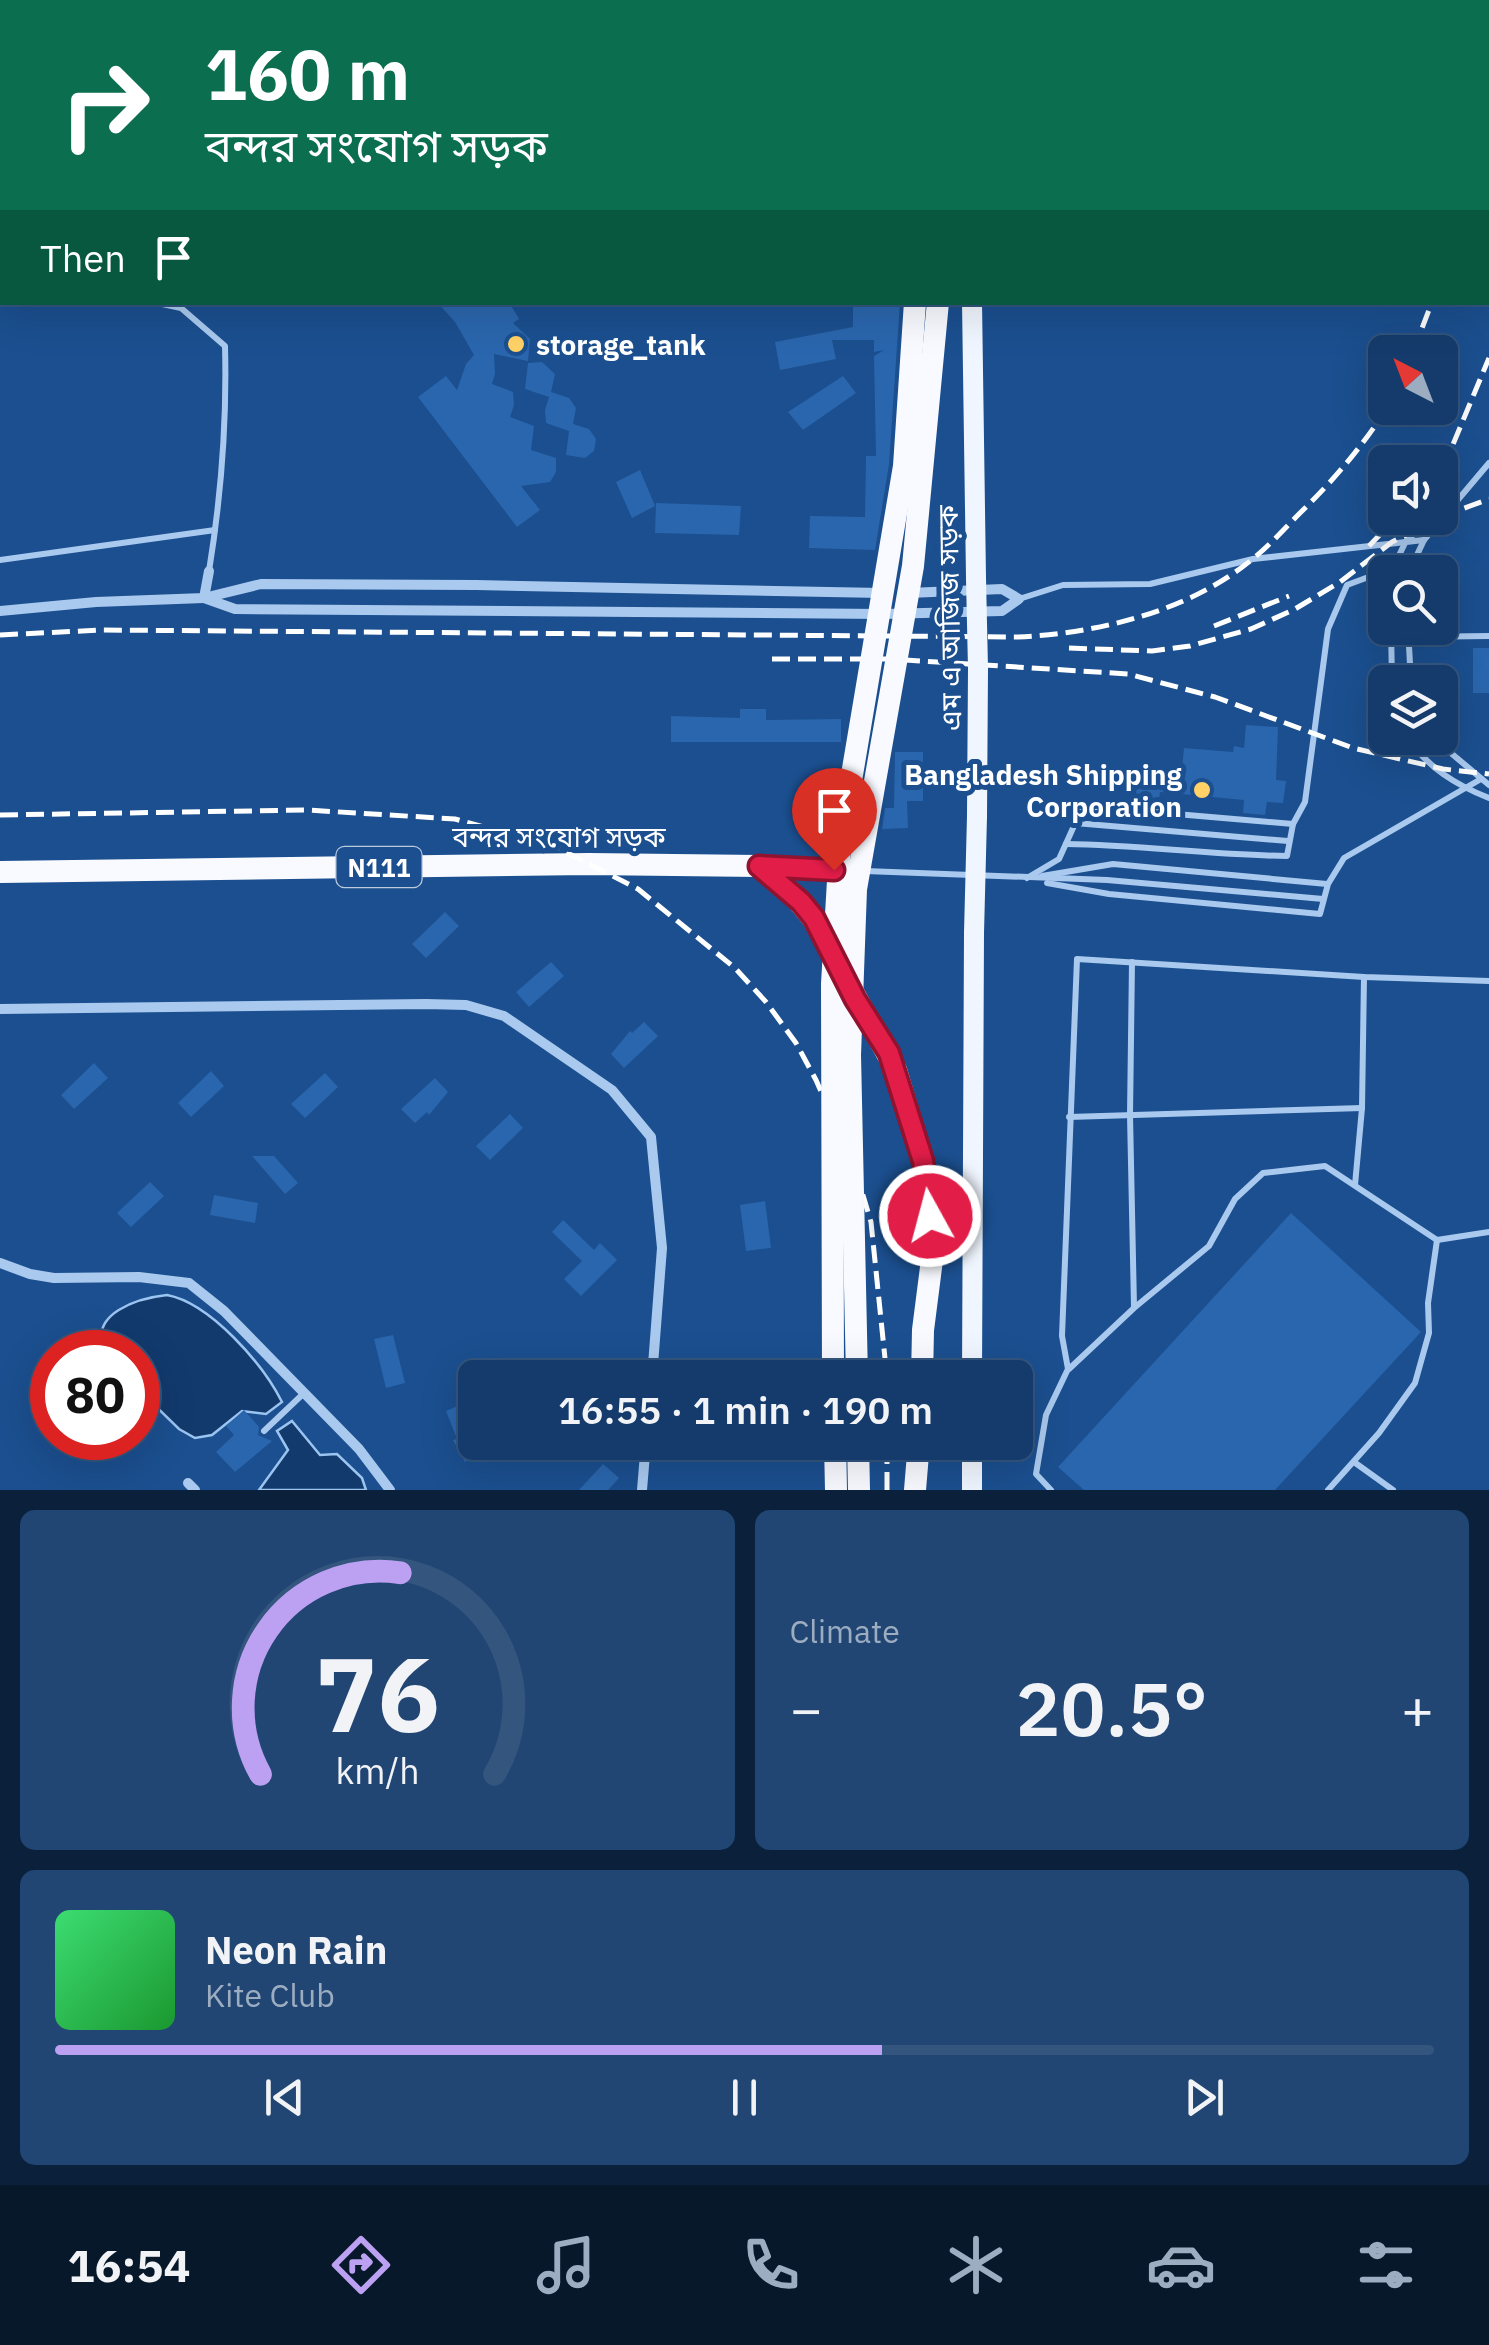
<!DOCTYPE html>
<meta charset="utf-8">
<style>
body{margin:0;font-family:"IBM Plex Sans","Noto Sans Bengali",sans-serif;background:#214673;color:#f1f3f6;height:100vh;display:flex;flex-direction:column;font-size:38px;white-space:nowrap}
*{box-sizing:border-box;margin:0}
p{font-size:32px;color:#9dadc1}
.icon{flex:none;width:55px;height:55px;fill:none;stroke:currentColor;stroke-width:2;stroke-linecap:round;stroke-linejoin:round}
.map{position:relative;height:1490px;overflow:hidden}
.sheet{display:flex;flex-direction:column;gap:20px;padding:20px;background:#0b203b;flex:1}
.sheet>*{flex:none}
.top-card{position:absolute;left:0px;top:0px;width:1490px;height:305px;box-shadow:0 10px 40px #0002,0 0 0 2px #33557e;background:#0b6e4f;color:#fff;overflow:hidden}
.needle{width:65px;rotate:318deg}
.buttons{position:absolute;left:1368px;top:335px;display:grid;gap:20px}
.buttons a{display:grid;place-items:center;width:90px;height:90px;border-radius:15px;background:#143b6b;box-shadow:0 10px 40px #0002,0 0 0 2px #33557e;font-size:50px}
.speed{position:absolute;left:30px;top:1330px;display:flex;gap:20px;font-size:50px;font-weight:700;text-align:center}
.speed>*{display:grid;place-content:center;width:130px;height:130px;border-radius:50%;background:#143b6b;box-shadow:0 10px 40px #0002,0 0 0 2px #33557e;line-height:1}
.speed .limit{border:15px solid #d22;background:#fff;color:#111}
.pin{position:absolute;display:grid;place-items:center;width:85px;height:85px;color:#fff;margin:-102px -42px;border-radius:50% 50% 50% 0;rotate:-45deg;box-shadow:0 0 10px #0007}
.pin .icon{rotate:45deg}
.me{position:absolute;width:110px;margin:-55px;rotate:353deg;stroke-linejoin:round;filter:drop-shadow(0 0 8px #0008)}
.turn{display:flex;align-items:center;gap:35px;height:210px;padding:0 40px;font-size:45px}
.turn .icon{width:130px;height:130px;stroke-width:2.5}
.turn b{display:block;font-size:70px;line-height:85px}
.then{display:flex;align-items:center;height:95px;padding:0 40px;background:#0003;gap:20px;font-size:38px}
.big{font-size:75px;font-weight:600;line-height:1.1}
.sheet .widget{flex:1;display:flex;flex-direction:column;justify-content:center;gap:15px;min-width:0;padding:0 35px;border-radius:15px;background:#214673}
.sheet .dial{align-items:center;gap:0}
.dial svg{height:260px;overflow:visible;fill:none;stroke:#33557e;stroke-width:7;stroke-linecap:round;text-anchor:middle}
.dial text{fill:#f1f3f6;stroke:none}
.song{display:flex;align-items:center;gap:30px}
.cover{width:120px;height:120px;border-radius:15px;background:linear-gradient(135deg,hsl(140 70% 55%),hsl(130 70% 35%))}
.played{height:10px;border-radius:5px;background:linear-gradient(90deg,#bca0f2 60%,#33557e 60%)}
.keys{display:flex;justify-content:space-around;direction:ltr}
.heat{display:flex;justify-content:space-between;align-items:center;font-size:55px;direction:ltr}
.sheet .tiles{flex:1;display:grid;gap:20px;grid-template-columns:1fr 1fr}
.widget:last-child{grid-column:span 2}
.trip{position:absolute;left:458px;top:1360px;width:575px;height:100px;border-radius:15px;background:#143b6b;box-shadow:0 10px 40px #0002,0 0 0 2px #33557e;font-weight:600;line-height:100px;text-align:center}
.tabs{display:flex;height:160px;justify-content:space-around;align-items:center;background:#08182b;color:#9dadc1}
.tabs .icon{width:70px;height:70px}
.tabs .on{color:#bca0f2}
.tabs b{font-size:45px;color:#f1f3f6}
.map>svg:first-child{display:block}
</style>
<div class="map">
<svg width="1489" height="1490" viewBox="0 0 1489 1490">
<rect width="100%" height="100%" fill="#1b4f8f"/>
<g fill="#123a6d" stroke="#9cc4f0" stroke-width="2.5">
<path d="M167 1295C210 1303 263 1364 282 1402L266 1414 242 1411 212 1435 195 1438 179 1429 138 1389V1352H105C87 1313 139 1298 167 1295Z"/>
<polygon points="292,1421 320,1455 337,1454 362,1478 366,1490 259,1490 288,1450 277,1431"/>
</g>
<g fill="#2a66ad">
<polygon points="437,302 509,302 519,319 513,323 530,339 528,361 494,354 495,374 492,384 513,392 514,405 510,417 534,426 531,450 556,458 556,472 550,482 521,486 540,510 517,527 418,397 446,376 457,390 466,364 474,355 455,322"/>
<polygon points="853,302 900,302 889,464 875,550 809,548 810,516 865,517 866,456 876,456 874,356 884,350 874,352 874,340 832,340 836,359 780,370 775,342 853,327"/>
<polygon points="542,362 555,374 551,392 569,398 576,408 573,424 589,429 596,439 594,451 585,458 566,455 569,431 546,423 545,410 549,397 525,389 528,363"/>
<polygon points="843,376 856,393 803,430 788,412"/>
<polygon points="640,470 655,506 632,518 616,482"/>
<polygon points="656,503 741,506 739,535 655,533"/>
<rect x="1473" y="648" width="16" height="45"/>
<polygon points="740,709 766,709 766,720 841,719 841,742 671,742 671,716 740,718"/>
<polygon points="1246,725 1278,727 1276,780 1286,781 1283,803 1267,802 1265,815 1243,813 1244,800 1160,792 1158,806 1136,804 1137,765 1182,769 1184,748 1233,752 1234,746 1244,748"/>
<polygon points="895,752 923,752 923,801 907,801 908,828 882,829 885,808 894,808"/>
<polygon points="838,769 829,819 829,820 808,799"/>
<polygon points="445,912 459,926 426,958 412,944"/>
<polygon points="551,962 564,976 529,1007 516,992"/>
<polygon points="644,1022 658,1036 624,1068 611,1054 630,1031 632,1033"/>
<polygon points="94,1063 108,1078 74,1109 61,1095"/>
<polygon points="211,1071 224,1086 191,1117 178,1103"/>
<polygon points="325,1073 338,1087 305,1118 291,1104"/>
<polygon points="435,1078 448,1092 429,1115 427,1112 415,1123 401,1109"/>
<polygon points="510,1114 523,1128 490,1160 476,1146"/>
<polygon points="252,1156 274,1156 298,1183 285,1194"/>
<polygon points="150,1182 164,1196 131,1227 117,1213"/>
<polygon points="214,1195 258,1203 255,1223 210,1215"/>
<polygon points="765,1201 771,1248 746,1251 740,1205"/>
<polygon points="1291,1213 1421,1332 1275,1490 1084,1490 1058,1467"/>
<polygon points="563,1220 594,1250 600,1243 617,1260 581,1296 564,1279 582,1261 552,1232"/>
<polygon points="393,1335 405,1383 386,1388 374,1339"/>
<polygon points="467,1402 475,1426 475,1442 498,1442 465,1462 453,1440 457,1439 446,1411"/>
<polygon points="244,1410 259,1427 258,1435 272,1441 235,1472 216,1452 234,1435 226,1426"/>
<polygon points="603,1464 619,1478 608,1490 579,1490"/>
</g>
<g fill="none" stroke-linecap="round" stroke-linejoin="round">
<g stroke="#a9c9ee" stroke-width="6">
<polyline points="97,0 97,2"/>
<polyline points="0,288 2,288"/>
<path d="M153 302 181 308 225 346C227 421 221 497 209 571"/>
<polyline points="0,560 215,530"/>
<polyline points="1391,572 1406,541 1433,518"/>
<polyline points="1409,572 1424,540 1489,463"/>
<polyline points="1019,599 1063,585 1150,584 1253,559 1424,540"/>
<polyline points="1391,628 1392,682"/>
<polyline points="1408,628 1411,682"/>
<polyline points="1408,637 1489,636"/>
<path d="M1408 738C1428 768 1456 785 1489 798"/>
<polyline points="1433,738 1489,785"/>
<polyline points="1075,823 1288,841"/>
<path d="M1066 844C1140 845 1213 855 1287 856L1293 824 1305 802 1328 629 1347 585 1382 572H1389"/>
<polyline points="770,867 833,870"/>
<polyline points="865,871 1107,880 1323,899"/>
<polyline points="1042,876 1113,864 1327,884"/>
<polyline points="1027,878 1059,859 1083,806 1293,824"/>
<polyline points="1047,883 1109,894 1320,914 1328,884 1344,858 1481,779"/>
<polyline points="1132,962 1130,1115 1134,1307"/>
<polyline points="1069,1117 1362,1108"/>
<polyline points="1355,1185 1362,1108 1364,977"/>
<polyline points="1069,1369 1134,1308 1209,1246 1235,1199 1263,1173 1325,1166 1437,1240 1489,1232"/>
<polyline points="264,1431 303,1394"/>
<polyline points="1354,1462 1393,1490"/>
<polyline points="1051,1490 1036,1474 1046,1415 1068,1369 1062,1336 1077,959 1364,977 1489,981"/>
<polyline points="1328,1490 1379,1433 1415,1383 1429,1333 1428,1303 1437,1240"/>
</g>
<g stroke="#a9c9ee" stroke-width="10">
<polyline points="0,77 2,77"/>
<polyline points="204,598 235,609 884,614 1002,611 1019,599 1002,589 909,593"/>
<polyline points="204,598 209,571"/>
<polyline points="0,611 96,602 204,598 261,584 476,585 882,593"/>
<polyline points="0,1009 426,1004 466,1005 504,1016 612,1090 651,1137 662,1248 652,1378"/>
<polyline points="0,1263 30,1274 54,1278 139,1277 189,1283 224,1311 359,1449 390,1490"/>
<polyline points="188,1483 195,1490"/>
<polyline points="642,1490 646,1442"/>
</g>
<g stroke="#a9c9ee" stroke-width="18">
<polyline points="376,2 379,0"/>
<polyline points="0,126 2,126"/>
</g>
<g stroke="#f0f6ff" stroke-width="20">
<polyline points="970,2 970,0"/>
<polyline points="972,302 976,578"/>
<polyline points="977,816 978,669"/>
<polyline points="972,1378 974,933"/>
<polyline points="972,1490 972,1442"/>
</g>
<g stroke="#f8faff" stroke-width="22">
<polyline points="948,0 948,2"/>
<polyline points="926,2 926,0"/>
<polyline points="0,872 589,864 759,866 790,891 813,919 896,1070 923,1161 934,1244 923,1330 922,1378"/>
<polyline points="835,1442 836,1490"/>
<polyline points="858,1442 859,1490"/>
<polyline points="915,1490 919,1442"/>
</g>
<g stroke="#fff" stroke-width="5" stroke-dasharray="18 8" stroke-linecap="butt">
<polyline points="1417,0 1417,2"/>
<polyline points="1413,352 1432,302"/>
<polyline points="1440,466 1449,454 1489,358"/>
<polyline points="1440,517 1489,499"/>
<polyline points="1369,546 1396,518"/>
<polyline points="1214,626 1289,596"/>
<path d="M0 635 101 630 1018 637C1100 633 1191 611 1255 557 1271 544 1285 528 1299 514 1333 481 1362 447 1387 408"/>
<polyline points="1069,648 1152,651 1190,646 1251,629 1295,609 1340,582 1392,542 1440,518"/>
<polyline points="772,659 890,659 1128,674 1215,697 1353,748 1443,769 1489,774"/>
<polyline points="0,815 307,810 455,819 556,847 638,889 735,968 766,1002 796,1043 816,1080 856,1172 871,1222 887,1378"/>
<polyline points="887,1490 887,1442"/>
</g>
<g stroke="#f0f6ff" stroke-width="20">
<polyline points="976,578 978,669"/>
<polyline points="974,933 977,816"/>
</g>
<g stroke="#f8faff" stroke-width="22">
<polyline points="833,1378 832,984 840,846 904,466 915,302"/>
<polyline points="857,1378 850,1055 856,889 913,566 938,302"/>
</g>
</g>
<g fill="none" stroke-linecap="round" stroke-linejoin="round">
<defs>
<polyline id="route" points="834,870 759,866 801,902 814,918 855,999 889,1053 923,1161 930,1216"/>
</defs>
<use href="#route" stroke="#92132f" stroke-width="25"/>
<use href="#route" stroke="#e11d48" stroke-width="18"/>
</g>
<g fill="#ffd166" stroke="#1b4f8f" stroke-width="4">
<circle cx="516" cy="344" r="10"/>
<circle cx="1202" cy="790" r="10"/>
</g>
<g text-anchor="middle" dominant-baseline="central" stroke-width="10" stroke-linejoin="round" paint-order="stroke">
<rect fill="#1b4f8f" stroke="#bbcadd" stroke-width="2.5" x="336.5" y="847" width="85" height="40" rx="8"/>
<g font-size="25" font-weight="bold" fill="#fff">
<text x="379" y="867">N111</text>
</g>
<g font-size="28" font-weight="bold" fill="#fff" stroke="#1b4f8f" text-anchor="start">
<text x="536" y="344">storage_tank</text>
<text x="1182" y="774" text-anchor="end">Bangladesh Shipping<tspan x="1182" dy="32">Corporation</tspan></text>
</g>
<g font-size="28" fill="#fff" stroke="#1b4f8f">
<text transform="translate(949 618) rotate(-91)">এম এ আজিজ সড়ক</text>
<text x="559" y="836">বন্দর সংযোগ সড়ক</text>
</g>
</g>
</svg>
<div class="buttons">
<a><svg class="needle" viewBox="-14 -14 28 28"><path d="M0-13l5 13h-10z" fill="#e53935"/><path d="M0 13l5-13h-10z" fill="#9dadc1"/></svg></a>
<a><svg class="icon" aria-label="sound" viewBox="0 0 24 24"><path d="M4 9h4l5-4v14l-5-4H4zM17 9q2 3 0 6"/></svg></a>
<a><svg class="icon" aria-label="search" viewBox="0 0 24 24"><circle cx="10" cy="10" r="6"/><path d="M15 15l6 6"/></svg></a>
<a><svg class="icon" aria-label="layers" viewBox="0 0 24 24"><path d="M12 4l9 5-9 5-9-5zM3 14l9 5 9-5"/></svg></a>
</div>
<div class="speed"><div class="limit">80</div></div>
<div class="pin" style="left:834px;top:870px;background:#d93025"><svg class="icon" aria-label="arrive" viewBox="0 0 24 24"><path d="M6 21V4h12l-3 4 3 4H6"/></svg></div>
<svg class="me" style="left:930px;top:1216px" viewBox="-20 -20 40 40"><circle r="17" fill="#e11d48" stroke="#fff" stroke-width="3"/><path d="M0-11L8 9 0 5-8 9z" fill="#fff"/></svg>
<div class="trip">16:55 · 1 min · 190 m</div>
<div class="top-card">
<div class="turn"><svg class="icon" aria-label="right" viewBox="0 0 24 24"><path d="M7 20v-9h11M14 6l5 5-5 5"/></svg><div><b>160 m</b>বন্দর সংযোগ সড়ক</div></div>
<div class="then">Then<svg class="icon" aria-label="arrive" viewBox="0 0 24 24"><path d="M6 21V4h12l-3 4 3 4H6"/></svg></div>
</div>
</div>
<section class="sheet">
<div class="tiles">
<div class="widget dial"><svg viewBox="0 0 100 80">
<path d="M14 69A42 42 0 1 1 86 69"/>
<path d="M14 69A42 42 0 0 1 57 7" stroke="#bca0f2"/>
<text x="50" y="56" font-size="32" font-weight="700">76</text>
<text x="50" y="72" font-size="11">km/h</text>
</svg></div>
<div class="widget"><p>Climate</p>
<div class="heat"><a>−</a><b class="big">20.5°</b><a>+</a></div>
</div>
<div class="widget">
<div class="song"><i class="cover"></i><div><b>Neon Rain</b><p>Kite Club</p></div></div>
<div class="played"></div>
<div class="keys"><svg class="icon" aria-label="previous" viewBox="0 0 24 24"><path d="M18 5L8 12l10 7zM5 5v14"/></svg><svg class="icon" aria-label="pause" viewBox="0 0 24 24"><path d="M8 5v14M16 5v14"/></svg><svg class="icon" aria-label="next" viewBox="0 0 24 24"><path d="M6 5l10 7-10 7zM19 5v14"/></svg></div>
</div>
</div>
</section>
<nav class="tabs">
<b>16:54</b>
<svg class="icon on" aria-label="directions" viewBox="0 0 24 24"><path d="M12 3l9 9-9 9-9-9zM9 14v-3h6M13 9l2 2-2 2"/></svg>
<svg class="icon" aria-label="music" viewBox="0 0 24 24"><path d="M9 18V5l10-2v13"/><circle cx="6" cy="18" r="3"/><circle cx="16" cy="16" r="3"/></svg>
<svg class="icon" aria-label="phone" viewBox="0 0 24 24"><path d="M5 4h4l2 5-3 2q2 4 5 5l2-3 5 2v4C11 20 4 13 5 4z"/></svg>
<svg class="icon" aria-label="climate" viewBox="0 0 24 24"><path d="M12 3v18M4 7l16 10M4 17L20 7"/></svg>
<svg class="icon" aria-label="car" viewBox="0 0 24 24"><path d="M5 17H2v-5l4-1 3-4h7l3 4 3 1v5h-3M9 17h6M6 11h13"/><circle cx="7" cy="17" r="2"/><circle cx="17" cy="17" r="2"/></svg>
<svg class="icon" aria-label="filters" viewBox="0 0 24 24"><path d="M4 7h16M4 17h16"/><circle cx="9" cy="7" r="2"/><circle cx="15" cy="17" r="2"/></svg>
</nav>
